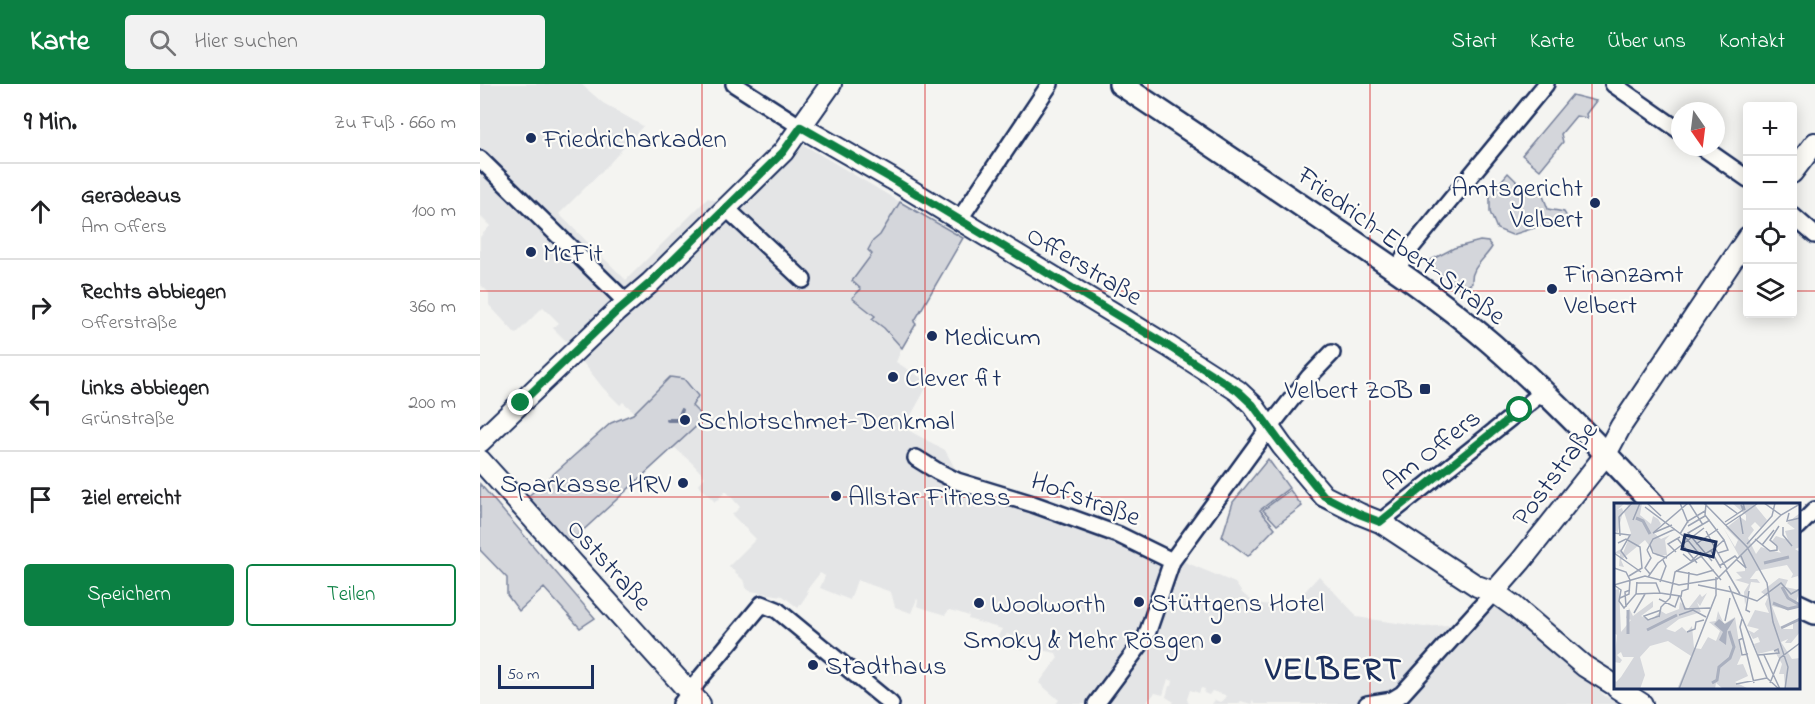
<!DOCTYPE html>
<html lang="de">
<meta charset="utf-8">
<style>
:root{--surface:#fff;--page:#f2f2f2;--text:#202124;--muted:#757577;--line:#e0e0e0;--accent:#0b8043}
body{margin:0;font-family:"Indie Flower",sans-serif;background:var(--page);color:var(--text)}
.controls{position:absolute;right:18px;top:18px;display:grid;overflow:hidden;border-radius:6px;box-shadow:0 3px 15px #0003}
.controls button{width:54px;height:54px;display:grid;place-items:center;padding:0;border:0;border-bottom:2px solid var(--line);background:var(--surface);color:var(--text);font:30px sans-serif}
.compass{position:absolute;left:1191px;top:18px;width:54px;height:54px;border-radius:50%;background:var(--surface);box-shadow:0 3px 15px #0003;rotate:166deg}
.scale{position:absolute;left:18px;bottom:15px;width:96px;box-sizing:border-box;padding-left:6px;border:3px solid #1b2f5e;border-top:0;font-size:16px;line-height:21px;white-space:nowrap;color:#1b2f5e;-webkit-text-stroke:4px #fdfcf7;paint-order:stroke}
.stop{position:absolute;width:18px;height:18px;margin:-14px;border:4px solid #0b8043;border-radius:50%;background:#fff}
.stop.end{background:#0b8043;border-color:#fff;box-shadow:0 2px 6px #0008}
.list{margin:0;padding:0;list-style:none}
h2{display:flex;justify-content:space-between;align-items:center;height:78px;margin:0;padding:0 24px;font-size:26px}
h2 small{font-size:20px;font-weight:400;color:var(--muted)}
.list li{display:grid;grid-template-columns:39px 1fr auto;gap:18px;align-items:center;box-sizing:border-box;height:96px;padding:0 24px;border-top:2px solid var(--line)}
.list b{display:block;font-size:22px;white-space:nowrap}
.list p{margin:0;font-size:20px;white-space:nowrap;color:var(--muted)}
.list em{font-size:20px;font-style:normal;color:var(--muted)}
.actions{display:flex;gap:12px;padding:18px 24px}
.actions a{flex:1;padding:14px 0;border:2px solid var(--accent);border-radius:6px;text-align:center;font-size:21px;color:var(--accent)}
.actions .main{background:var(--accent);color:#fff}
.icon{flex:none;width:33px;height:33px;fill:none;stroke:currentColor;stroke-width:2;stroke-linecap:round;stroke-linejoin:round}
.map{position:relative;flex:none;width:1335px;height:620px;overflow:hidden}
header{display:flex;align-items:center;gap:36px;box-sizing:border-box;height:84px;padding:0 30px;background:var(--accent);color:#fff}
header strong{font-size:28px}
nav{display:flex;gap:33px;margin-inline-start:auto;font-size:21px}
.search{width:420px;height:54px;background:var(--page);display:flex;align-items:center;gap:15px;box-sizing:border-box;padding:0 21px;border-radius:6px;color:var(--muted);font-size:22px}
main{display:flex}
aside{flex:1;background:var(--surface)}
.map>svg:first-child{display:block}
</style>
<header>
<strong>Karte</strong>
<div class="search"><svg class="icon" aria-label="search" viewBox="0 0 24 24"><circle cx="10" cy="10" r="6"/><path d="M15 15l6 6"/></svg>Hier suchen</div>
<nav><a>Start</a><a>Karte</a><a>Über uns</a><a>Kontakt</a></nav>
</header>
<main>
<aside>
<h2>9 Min.<small>Zu Fuß · 660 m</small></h2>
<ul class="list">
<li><svg class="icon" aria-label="ahead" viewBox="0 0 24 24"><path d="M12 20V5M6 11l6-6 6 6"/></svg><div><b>Geradeaus</b><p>Am Offers</p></div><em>100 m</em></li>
<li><svg class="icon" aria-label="right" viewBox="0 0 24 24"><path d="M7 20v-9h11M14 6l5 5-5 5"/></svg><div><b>Rechts abbiegen</b><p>Offerstraße</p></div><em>360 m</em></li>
<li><svg class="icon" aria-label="left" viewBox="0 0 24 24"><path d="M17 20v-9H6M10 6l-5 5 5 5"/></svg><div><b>Links abbiegen</b><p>Grünstraße</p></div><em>200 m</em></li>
<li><svg class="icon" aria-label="arrive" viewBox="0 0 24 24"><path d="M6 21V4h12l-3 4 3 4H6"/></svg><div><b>Ziel erreicht</b></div></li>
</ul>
<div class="actions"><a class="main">Speichern</a><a>Teilen</a></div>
</aside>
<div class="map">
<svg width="1335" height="620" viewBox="0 0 1335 620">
<rect width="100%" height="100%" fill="#f4f4f1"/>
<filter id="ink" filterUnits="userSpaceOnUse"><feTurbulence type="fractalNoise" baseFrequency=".0167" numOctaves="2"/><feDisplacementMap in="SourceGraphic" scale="12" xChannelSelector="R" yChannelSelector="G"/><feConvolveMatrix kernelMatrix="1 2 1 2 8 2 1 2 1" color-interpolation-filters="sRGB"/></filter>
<g filter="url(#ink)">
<!-- built -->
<path fill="#e4e5e6" d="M0,0H101L123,19L163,42L129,80L79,130L146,196L228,114L262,125L324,61L420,118L400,151L392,169L372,197L381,204L395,232L392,236L404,244L422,264L416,278L448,298L455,288L424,344L465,366L478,390L524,402L635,439L679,467L755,499L763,510L775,519L822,525L816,517L839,492L876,531V533L944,543L968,541L1014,519L1094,583L1125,612L1141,620H774L773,617L771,620L761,617L758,620H732L735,616L740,618L746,614L745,611L732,607L729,611L724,609L725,605L721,604L719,609L710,606L707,615L709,620H692L694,618L686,613L689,602H692L693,597L688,595L683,611L675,609L665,620H576L579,616L559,599L578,574L576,569L556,565L557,559L552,558L553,554L548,553L545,566L532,563L538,554L527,550L523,556L518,552L522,545L488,535L489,532L477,528L469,526L465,531L437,522L438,516L437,515L431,529L415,523L411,508L377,496L370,516L340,504L345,492L340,489L326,507L328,509L318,524L303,512L270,507L266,504L265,498L249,482L276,455L252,431L260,423L246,407L235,418L218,401L225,393L212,379L143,318L140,321L123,304L87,258L73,244L79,239L63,223L36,250L9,221V209L0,200V153L10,142L0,132Z"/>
<!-- green -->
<path fill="#d4d6db" stroke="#78829c" stroke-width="1.5" d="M1092,11L1116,17L1106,30L1107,34L1096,32L1081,50L1083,58L1060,86L1042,71Z
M1028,89L1040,101L1050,106L1059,101L1068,125L1084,128L1089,137L1084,143L1060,142L1032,151L1017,145L1010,128V110Z
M420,118L483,154L434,238L436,240L422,264L404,244L392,235L395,232L372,214L381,205L372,197L392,170L388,166L393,157L400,151Z
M1000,157L1008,158L1012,163C1005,175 990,184 992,199L981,206L957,187L949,177L974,164Z
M190,293L204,295L218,312L212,322L222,332L221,338L85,463L44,416L131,339L153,330Z
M788,375L809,404L780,426L795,444L768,472L742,453L753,418Z
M0,400L115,534L100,544L64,504L39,527L27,511V494L0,466Z
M810,406L822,422L797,441L783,426Z"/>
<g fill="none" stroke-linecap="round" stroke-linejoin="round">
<!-- stream -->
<path stroke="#717c98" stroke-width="4" d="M188,336H198L202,326"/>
<!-- minor casing -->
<g stroke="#1b2f5e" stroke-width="20">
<path id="minor" d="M254,0L321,43
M1133,0L1200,47
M1222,63L1268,95
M0,75L147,219
M246,124L323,196
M1312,131L1335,151
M479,136L570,0
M917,185L927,169L1066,0
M436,374L457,387L477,397L553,420L639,451L692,477
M900,438L1063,308
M1318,443L1335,426
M201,620L222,592L282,520L297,526L411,620
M616,620L666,553L692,477L789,344L829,293L852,269
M887,620L912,616L922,610L1014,508"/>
</g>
<!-- tertiary casing -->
<g stroke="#1b2f5e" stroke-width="24">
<path id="tertiary" d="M321,43L412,95L688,262L758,307L773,321L802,362L844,412L880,430L900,438L997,502L1014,508L1035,523L1104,582L1136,602
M1312,89L1335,59
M0,358L136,228L170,199L303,68L351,0
M0,376L220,620
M1014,508L1041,477L1126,370L1141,342L1268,153
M1137,604L1162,620"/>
</g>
<!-- secondary casing -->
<g stroke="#1b2f5e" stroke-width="26">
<path id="secondary" d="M640,0C704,42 768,86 832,129C894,171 956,211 1012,260C1069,310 1122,365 1173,420
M1318,521L1335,529"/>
</g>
<!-- minor -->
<use href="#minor" stroke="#fdfcf7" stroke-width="15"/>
<!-- tertiary -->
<use href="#tertiary" stroke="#fdfcf7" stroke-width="20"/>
<!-- secondary -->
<use href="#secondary" stroke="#fdfcf7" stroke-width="21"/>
</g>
</g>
<g fill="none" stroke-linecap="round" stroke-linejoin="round" filter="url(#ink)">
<!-- route -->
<path stroke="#0b8043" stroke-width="8" d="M41,319L136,228L170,199L303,68L321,43L412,95L688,262L758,307L773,321L800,358L844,412L879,430L900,438L1040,326"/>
</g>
<!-- grid -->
<path fill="none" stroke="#d62828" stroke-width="1.5" stroke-opacity="0.55" d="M222,0V620M445,0V620M668,0V620M890,0V620M1112,0V620M0,207H1268M1312,207H1335M0,413H1335"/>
<!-- markers -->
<g fill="#1b2f5e" stroke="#fdfcf7" stroke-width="2">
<circle cx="51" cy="54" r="6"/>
<circle cx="1115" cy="119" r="6"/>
<circle cx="51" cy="168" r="6"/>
<circle cx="1072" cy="205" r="6"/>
<circle cx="452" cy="252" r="6"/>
<circle cx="413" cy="293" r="6"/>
<rect x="939" y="299" width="12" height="12" rx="3"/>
<circle cx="205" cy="336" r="6"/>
<circle cx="203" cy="399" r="6"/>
<circle cx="356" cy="412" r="6"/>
<circle cx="659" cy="518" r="6"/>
<circle cx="499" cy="519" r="6"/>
<circle cx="736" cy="555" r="6"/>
<circle cx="333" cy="581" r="6"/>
</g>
<g text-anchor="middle" stroke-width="4.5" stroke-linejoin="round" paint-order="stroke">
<!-- poi labels -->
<g font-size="27" fill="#1b2f5e" stroke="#fdfcf7" text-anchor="start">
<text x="63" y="63">Friedricharkaden</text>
<text x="1103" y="112" text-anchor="end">Amtsgericht<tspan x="1103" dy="31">Velbert</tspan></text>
<text x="63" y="177">McFit</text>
<text x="1084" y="198">Finanzamt<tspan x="1084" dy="31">Velbert</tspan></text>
<text x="464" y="261">Medicum</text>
<text x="425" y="302">Clever fit</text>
<text x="933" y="314" text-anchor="end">Velbert ZOB</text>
<text x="217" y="345">Schlotschmet-Denkmal</text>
<text x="191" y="408" text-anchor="end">Sparkasse HRV</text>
<text x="368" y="421">Allstar Fitness</text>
<text x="671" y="527">Stüttgens Hotel</text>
<text x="511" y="528">Woolworth</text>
<text x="724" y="564" text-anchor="end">Smoky &amp; Mehr Rösgen</text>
<text x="345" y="590">Stadthaus</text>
</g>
<!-- street labels -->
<g font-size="27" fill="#1b2f5e" stroke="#fdfcf7">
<text transform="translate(922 161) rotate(36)" y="9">Friedrich-Ebert-Straße</text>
<text transform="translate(605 181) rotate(31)" y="9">Offerstraße</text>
<text transform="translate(951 365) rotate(-38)" y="9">Am Offers</text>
<text transform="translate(1074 389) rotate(-53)" y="9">Poststraße</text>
<text transform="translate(606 414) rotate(20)" y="9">Hofstraße</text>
<text transform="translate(130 480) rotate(48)" y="9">Oststraße</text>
</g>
<!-- district labels -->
<g font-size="33" font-weight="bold" letter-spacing="1.5" fill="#1b2f5e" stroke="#fdfcf7">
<text x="854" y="595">VELBERT</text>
</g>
</g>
<!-- overview -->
<g transform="translate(1134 419)">
<rect width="186" height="186" fill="#f4f4f1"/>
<path d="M7,0H28L26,12L37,21L39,13L44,16L47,21L40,30L47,36L56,32L51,37L53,52L43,53L31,37L7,57L10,64L5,63L6,51L0,50L7,46L9,50L17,30L10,9L15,3L10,1L3,7L8,5L9,8L4,29L0,28L2,1ZM118,0H139L153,17L147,25L141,19L137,23L140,27L134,35L142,51L147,44L167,50L158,38L162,33L174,37L171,28L181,26L173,20L186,10V44L181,46L186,49V80L184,73L177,75L179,71L173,62L142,68L136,76H143L146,80L137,79L131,102L130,89L135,81L121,77L128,75L122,69L131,68V64L109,24L121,44L124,37L112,25L126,14L132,18V12ZM165,75L174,77L171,84L186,87L182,99L186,103L175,107L158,103L167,126H179V120L186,116V129L177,140H171L174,136L167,139L178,156L186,155V186H171L170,171H165L168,161L160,147L144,151L140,141L146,139L144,134L139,136L134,127L140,130L145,126L133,123L141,107L155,110L151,101L154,94L147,89ZM5,86L7,129L17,117L12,115L15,105L19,113L39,98V104L27,113L37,117L47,108L52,111L65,106L66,99L74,106L86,91L88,94L93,90L86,103L83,99L87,109L65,116L52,126L61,129L68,124L73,129L78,123L80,145L87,146L94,134L102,138L106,128L95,119L102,118L104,108L110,121L121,114L127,153L123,162L129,161L134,173L121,179L135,186H109L102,180L101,186H63L77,153L54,138L36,143L26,154L31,172L26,186H0V175L2,179L7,174L20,154H9L7,149L3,152L8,157L6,160L0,159L3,132L0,130V87Z" fill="#d4d6db"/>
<path d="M121,115L113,128L112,142L105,137L109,129L100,121L105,116L111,121Z" fill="#aab0bf"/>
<path fill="none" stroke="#aab0bf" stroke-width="3" d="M22,15L29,18L36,31M150,60L175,54M168,84L174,95L186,102M159,100L174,106L186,103M167,125L186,116M33,127L63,112M14,131V107M98,180L103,177L105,164L116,155L120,144L115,128"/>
<path fill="none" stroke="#9da5b6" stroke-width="1.5" d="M33,0L47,13M66,0L74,20M75,0L89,22M90,0L133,44L153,80L159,119L174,164L171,186M109,0L124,11M150,0L167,12M92,1L91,12L110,37L101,45L113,66M31,4L72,35L107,77M175,10L173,18L186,15M126,13L144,0M126,13L129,31M19,17L26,0M96,17L74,30L98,58M111,19L129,7L127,2L131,7L129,0M58,22L39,30L74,0M112,22L127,12M74,23L91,13M169,24V32L178,43M0,30L16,32L7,48L13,56M66,31L74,18L91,8M6,33L5,14L18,0M63,35L83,60M141,36L156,48L163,47V43M4,40L12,36L26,44L28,65L15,73M82,41L104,26M133,41L158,13L161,0M36,42L39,50L53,55M148,42L160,27M163,43L156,37L165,23M33,47L39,36L61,26M33,47L37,55L31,65L36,71M97,48L107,65M62,49L54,41L66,34M0,50L27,69M104,50L114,47L110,37M69,51L77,58L87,49M123,57L132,65L127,53M105,63L121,53L124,56M0,65L12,69L16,77L15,91L6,95M112,67L126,91M62,68L83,72L100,67M34,74L44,60L90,25M46,79L52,63L49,57M22,80H42L46,90M0,82L7,87L5,98L10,105L22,91L23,79M0,82L31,73L65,82L103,76L167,12L186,1M84,82L118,89M115,83L153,175L165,186M135,88L132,107L136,109M118,89L143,98L167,80L177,91L186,86M46,90L66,93L71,106L96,105M22,91L46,90M67,94L68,88L74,86L75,69M45,96L61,104L65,93M12,104L11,89L16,87M20,110L31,91M65,112L79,107L92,114M45,113L34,117L30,113L47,107M45,114L47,104L56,95L61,69L101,45L92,28M128,116L126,124L140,180M111,118L116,95M73,129L81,126L82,119L90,117M129,135L125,137L128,152L134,151M144,152L165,150L164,146L160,148M150,152L166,186M156,180L166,155L186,140M122,181L153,175M65,186L102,92V74"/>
<path fill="#1b2f5e" fill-opacity="0.15" stroke="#1b2f5e" stroke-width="3" d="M71,32L102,39L99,54L68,46Z"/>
<rect width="186" height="186" fill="none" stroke="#1b2f5e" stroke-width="3"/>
</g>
</svg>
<div class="controls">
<button>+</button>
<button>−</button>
<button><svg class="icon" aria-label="locate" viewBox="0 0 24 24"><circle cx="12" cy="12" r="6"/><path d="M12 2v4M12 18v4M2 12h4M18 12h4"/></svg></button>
<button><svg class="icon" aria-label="layers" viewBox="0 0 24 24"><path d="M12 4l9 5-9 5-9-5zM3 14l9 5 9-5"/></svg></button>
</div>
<svg class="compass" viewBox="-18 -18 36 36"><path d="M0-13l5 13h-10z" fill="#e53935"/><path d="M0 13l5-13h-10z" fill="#757577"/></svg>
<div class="scale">50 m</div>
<div class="stop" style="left:1040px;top:326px"></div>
<div class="stop end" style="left:41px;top:319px"></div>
</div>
</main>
